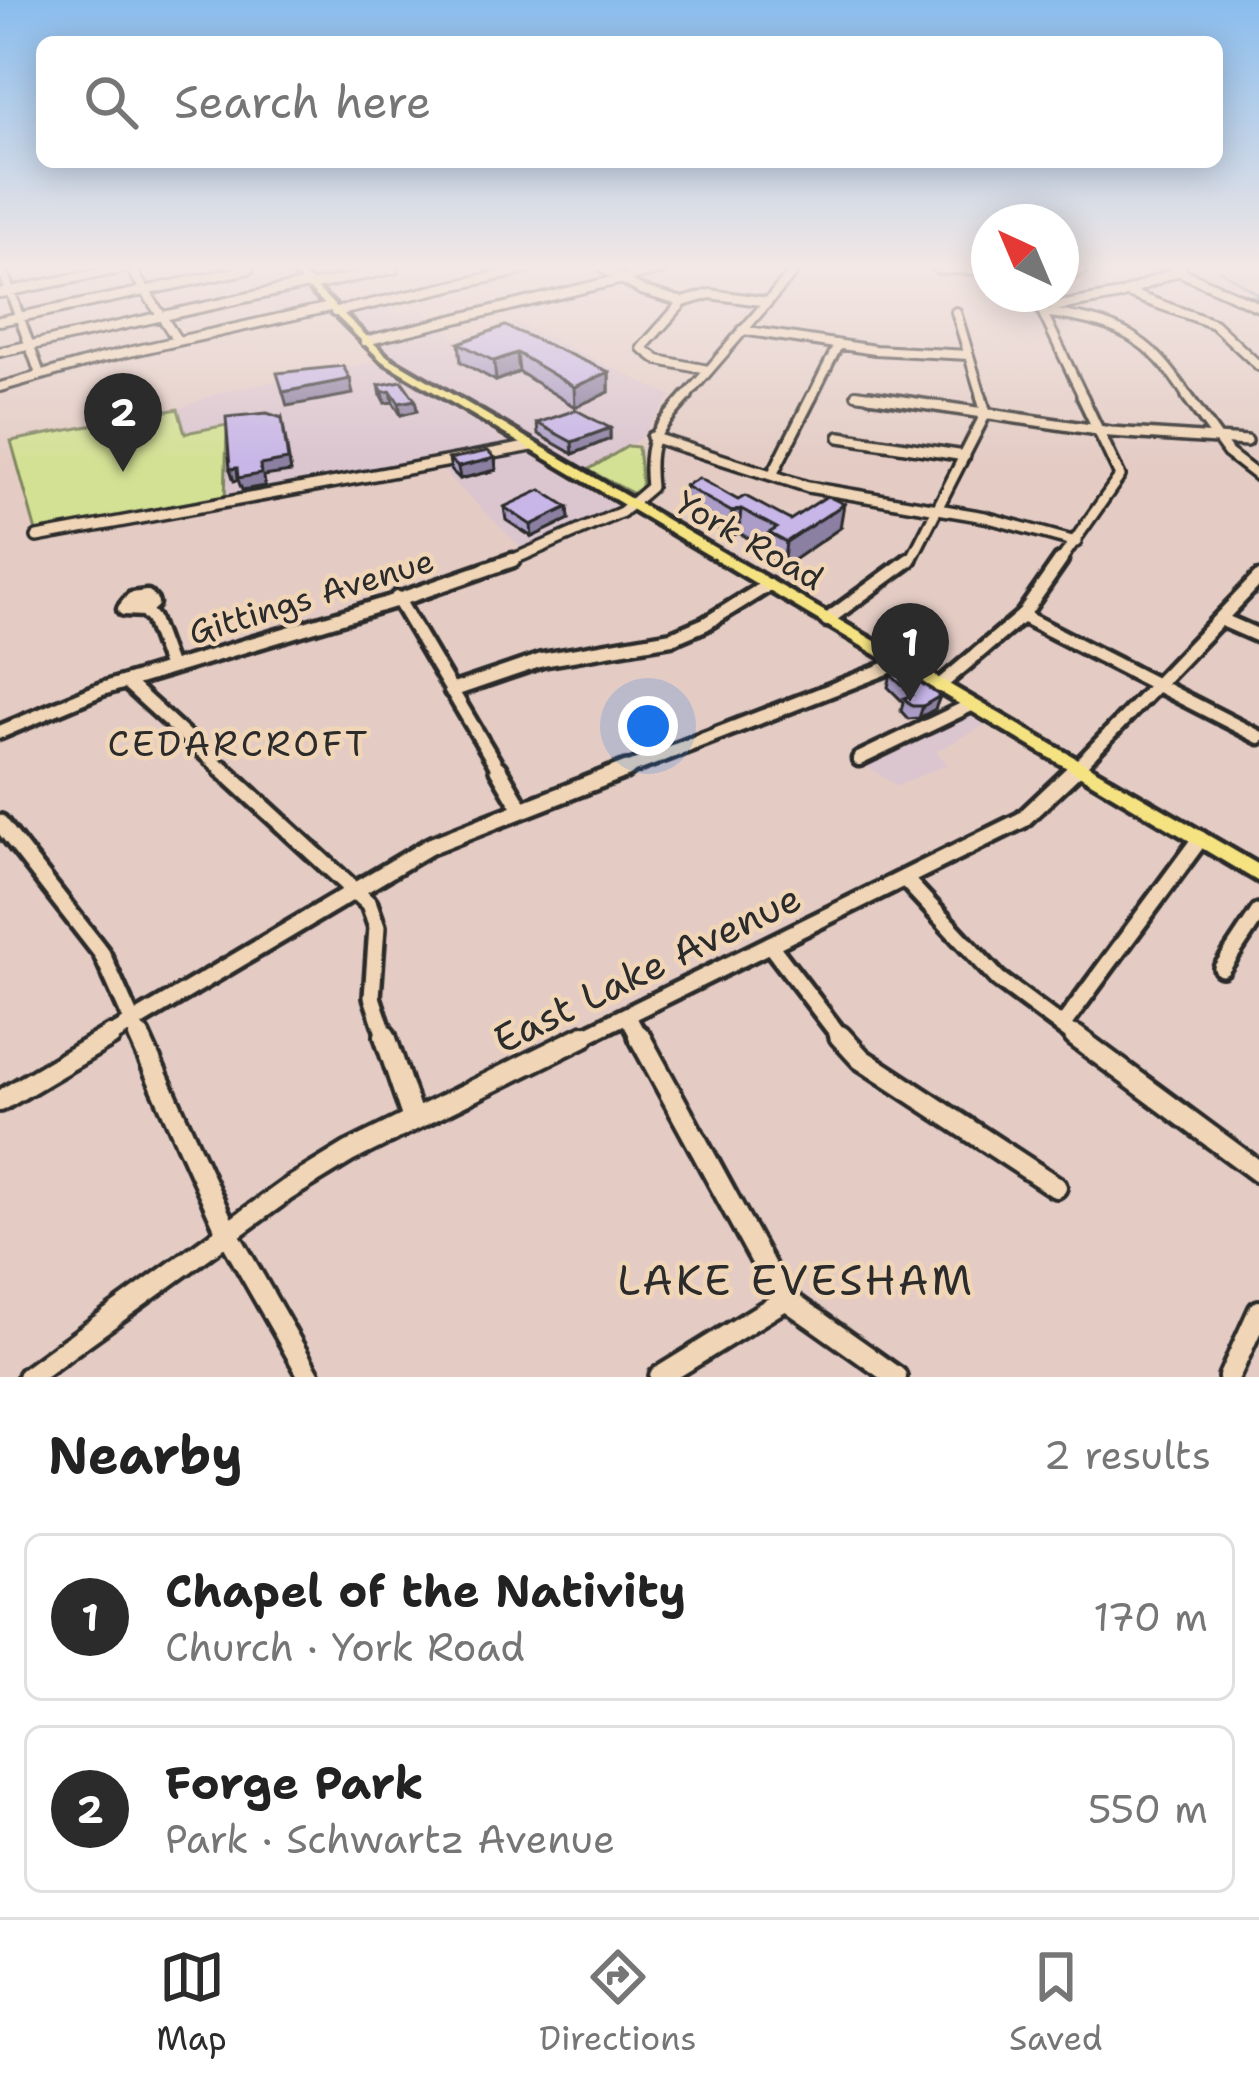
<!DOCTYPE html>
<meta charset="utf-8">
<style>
:root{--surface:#fff;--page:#f6f6f6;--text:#222;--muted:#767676;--line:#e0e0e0;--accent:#2b2b2b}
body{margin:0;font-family:"Shantell Sans",sans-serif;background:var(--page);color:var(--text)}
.compass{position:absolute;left:971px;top:204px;width:108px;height:108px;border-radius:50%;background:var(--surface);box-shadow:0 6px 30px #0003;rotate:316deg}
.you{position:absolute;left:648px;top:726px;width:42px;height:42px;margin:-30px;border:9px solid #fff;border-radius:50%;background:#1a73e8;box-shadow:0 0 0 18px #1a73e833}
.badge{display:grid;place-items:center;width:78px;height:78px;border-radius:50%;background:var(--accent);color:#fff;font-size:39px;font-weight:700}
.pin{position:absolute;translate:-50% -99px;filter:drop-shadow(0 3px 6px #0008)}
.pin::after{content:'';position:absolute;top:63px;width:42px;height:36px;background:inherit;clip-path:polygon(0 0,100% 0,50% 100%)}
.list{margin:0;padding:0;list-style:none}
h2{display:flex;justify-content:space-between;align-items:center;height:156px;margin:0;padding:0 48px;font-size:51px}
h2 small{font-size:39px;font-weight:400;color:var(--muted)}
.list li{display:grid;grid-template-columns:78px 1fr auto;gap:36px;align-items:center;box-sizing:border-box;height:168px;margin:0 24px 24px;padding:0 24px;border:3px solid var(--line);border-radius:18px}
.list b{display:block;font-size:45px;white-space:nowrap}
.list p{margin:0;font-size:39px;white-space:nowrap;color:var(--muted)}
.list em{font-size:39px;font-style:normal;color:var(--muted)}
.icon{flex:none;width:66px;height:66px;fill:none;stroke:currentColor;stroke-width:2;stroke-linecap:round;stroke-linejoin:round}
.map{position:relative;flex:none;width:1259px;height:1377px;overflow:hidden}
.search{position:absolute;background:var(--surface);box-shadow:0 6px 30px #0003;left:36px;right:36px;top:36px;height:132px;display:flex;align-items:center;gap:30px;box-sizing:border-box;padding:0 42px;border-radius:18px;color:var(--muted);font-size:45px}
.sheet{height:540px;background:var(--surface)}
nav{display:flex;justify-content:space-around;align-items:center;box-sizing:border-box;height:168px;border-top:3px solid var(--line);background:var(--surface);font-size:33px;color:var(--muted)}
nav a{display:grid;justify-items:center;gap:6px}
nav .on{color:var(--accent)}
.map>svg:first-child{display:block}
</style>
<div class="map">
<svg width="1259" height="1377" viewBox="0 0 1259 1377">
<rect width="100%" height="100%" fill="#e4ccc5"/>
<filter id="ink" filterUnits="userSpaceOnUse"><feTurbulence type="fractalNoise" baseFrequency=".00833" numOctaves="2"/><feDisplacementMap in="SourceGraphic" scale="24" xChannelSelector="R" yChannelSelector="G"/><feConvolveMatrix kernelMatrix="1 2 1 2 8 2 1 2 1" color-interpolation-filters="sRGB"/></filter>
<g filter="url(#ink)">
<!-- built -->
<path fill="#dbc5cf" d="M239,269H283L321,306L283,320Z
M381,299L398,314L421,309L456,339L517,323L671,396L640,439L588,470L395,357L343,308Z
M376,362L512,445L225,504L226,425L184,433L178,409L217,393Z
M526,452L620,508L527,553L440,468Z
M960,711L985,725L936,751L947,764L897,786L858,760Z"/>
<!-- green -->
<path fill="#d3e194" stroke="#7f8660" stroke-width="3" d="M178,409L185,433L227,425L225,504L37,535L11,441Z
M628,446L638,447L642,484L636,495L588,470Z"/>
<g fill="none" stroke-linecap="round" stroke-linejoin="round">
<!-- stream -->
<path stroke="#6e8aa4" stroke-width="3" d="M1219,269L1259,295
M1237,294L1259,297
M1239,295L1259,298"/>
<!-- minor-far4 casing -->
<g stroke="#2b2b2b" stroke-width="14">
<path id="minor-far4" d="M2,269L40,374
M131,269L177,340
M604,269L641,290L683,302L710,294L768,302
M938,269L989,270
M1174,269L1259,307
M1061,280L1084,269
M310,286L394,269
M0,293L120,269
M1128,293L1214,324L1259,366
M683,302L642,348L658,360L708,370
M1040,307L1084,399
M1054,307L1120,295L1182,269
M335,312L528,269
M956,312L982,399
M1043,312C1116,322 1149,334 1189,399
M0,321L249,269
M742,330L875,350L969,355
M365,341L663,269
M0,352L308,284
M0,387L102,358L330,307
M856,394L889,399
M684,399L796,269
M811,399L838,345"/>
</g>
<!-- minor-far3 casing -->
<g stroke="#2b2b2b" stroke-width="16">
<path id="minor-far3" d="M869,396L1111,432L1247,441
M1187,396L1228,453L1259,477
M652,437L808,487L985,517L1076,542
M840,437L965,456
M772,475L812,396
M37,537L532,446
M505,563L622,512L651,487C646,438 656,432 687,396
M905,563L912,558L986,413L981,396
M1059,563L1120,476L1082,396"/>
</g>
<!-- minor-far2 casing -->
<g stroke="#2b2b2b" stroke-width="21">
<path id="minor-far2" d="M147,597L152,603L144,610L124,609L132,599Z
M397,598L500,772
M144,610L152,619L170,668
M1022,616L1259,737
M1220,619L1259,636
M827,620L909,560
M126,682L225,772
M939,686L1022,616L1061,560
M451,691L542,660L672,638L705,624L768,585
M0,732L102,689L398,600L513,560
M859,759L971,705
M619,772L900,663
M1073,772L1259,578"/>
</g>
<!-- minor-far1 casing -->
<g stroke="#2b2b2b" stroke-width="24">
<path id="minor-far1" d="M222,769L369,904L377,927L372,997L386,1039
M498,769L522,810
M0,823L102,954L140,1039
M904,878L998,979L1079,1039
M770,945L842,1039
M1222,968L1259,912
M627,1015L640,1039
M1062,1026L1200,839
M105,1039L430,846L627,769
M578,1039L1022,820L1076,769"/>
</g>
<!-- minor casing -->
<g stroke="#2b2b2b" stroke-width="28">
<path id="minor" d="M139,1036L227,1232L310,1377
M385,1036L413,1119
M639,1036L775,1285L786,1299L896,1377
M840,1036L861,1059L1056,1187
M1075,1036L1259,1172
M0,1101L110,1036
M28,1377L287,1190L349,1152L584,1036
M660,1377L786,1299
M1229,1377L1259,1311"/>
</g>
<!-- major casing -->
<g stroke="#2b2b2b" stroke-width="9">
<path id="major" d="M289,269H297L388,357L1259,865V882L382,361Z"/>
</g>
<!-- minor-far4 -->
<use href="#minor-far4" stroke="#f0d6b7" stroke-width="8"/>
<!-- minor-far3 -->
<use href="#minor-far3" stroke="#f0d6b7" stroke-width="9"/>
<!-- minor-far2 -->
<use href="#minor-far2" stroke="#f0d6b7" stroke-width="12"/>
<!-- minor-far1 -->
<use href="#minor-far1" stroke="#f0d6b7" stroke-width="15"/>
<!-- minor -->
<use href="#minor" stroke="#f0d6b7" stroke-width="20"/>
<!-- major -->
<use href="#major" fill="#f5e382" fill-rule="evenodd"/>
</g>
<!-- wall -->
<path fill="#ab9dc7" stroke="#2b2b2b" stroke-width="3" d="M505,326L609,372V392L575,407L519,372L496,381L461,362L459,343Z
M379,385L415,400L417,411L401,415L393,402L385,403L381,396Z
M537,423L610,428V439L573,454L538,434Z
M495,458L496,470L460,479L451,470L449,459Z
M685,486L738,500L790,520L840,528L783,567L766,558L767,549L739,533L730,536L683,510Z
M504,507H568L569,519L532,537L506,520Z
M891,675L940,696L935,709L919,718L908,719L901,711L903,702L888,687Z"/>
<!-- shaded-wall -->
<path fill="#8b7fa2" stroke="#2b2b2b" stroke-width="3" d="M517,353L519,372L496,381L494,361Z
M609,372V392L575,407L574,387Z
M350,379L353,394L287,406L283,392Z
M391,391L393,402L385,403L383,392Z
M415,400L417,411L401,415L399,403Z
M282,418L291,472L264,476L265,486L242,490L238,480L234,481L230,469L260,465Z
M610,428V439L573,454L572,442Z
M495,458L496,470L460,479L458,467Z
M844,504L840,528L783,567L786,542Z
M568,507L569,519L532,537L531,525Z
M741,509L739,533L730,536L732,512Z
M940,696L935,709L919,718L923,706Z"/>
<!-- building -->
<path fill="#c7b6e7" stroke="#2b2b2b" stroke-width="3" d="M505,326L609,372L574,387L517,353L494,361L459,343Z
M343,366L350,379L283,392L277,373Z
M402,381L415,400L399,403L391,391L383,392L379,385Z
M576,410L610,428L572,442L537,423Z
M267,413L282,418L288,460L260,465L261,474L238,478L237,468L230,469L226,417Z
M488,451L495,458L458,467L449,459Z
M699,478L738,500L745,496L790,520L827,496L844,504L786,542L769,533L777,528L741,509L732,512L685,486Z
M541,490L568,507L531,525L504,507Z
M902,670L940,696L923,706H912L904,698L912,695L891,675Z"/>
</g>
<!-- sky -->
<linearGradient id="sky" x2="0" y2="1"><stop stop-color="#89bced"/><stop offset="0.58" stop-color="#f3e8e5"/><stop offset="1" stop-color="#f3e8e5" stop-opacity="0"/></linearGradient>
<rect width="1259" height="461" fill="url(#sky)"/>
<g text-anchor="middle" stroke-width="9" stroke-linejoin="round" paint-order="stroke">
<!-- street labels -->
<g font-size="33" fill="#2b2b2b" stroke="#f0d6b7">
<text transform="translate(750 540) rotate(30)" y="12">York Road</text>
<text transform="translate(311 596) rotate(-17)" y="12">Gittings Avenue</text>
</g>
<!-- neighbourhood labels -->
<g font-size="36" letter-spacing="3" fill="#2b2b2b" stroke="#f0d6b7">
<text x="239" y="756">CEDARCROFT</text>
</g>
<!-- near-street labels -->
<g font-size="39" fill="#2b2b2b" stroke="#f0d6b7">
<text transform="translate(647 968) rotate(-26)" y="14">East Lake Avenue</text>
</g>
<!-- near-neighbourhood labels -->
<g font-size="42" letter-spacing="3" fill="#2b2b2b" stroke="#f0d6b7">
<text x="796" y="1295">LAKE EVESHAM</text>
</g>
</g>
</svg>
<svg class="compass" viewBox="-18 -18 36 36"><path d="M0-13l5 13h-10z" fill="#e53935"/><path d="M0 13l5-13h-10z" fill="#767676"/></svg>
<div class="you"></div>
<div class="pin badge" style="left:910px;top:702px">1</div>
<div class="pin badge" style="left:123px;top:472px">2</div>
<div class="search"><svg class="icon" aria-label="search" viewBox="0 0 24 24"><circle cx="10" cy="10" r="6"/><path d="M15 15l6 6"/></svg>Search here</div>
</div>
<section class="sheet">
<h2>Nearby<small>2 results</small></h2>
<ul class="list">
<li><span class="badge">1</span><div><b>Chapel of the Nativity</b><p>Church · York Road</p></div><em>170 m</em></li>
<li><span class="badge">2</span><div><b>Forge Park</b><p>Park · Schwartz Avenue</p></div><em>550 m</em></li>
</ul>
</section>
<nav>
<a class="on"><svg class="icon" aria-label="map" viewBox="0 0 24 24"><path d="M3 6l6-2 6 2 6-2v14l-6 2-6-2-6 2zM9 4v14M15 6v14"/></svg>Map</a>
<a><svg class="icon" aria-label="directions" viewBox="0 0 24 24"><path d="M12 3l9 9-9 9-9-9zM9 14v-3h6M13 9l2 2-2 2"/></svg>Directions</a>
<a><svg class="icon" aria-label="saved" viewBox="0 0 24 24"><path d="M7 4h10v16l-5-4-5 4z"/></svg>Saved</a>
</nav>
